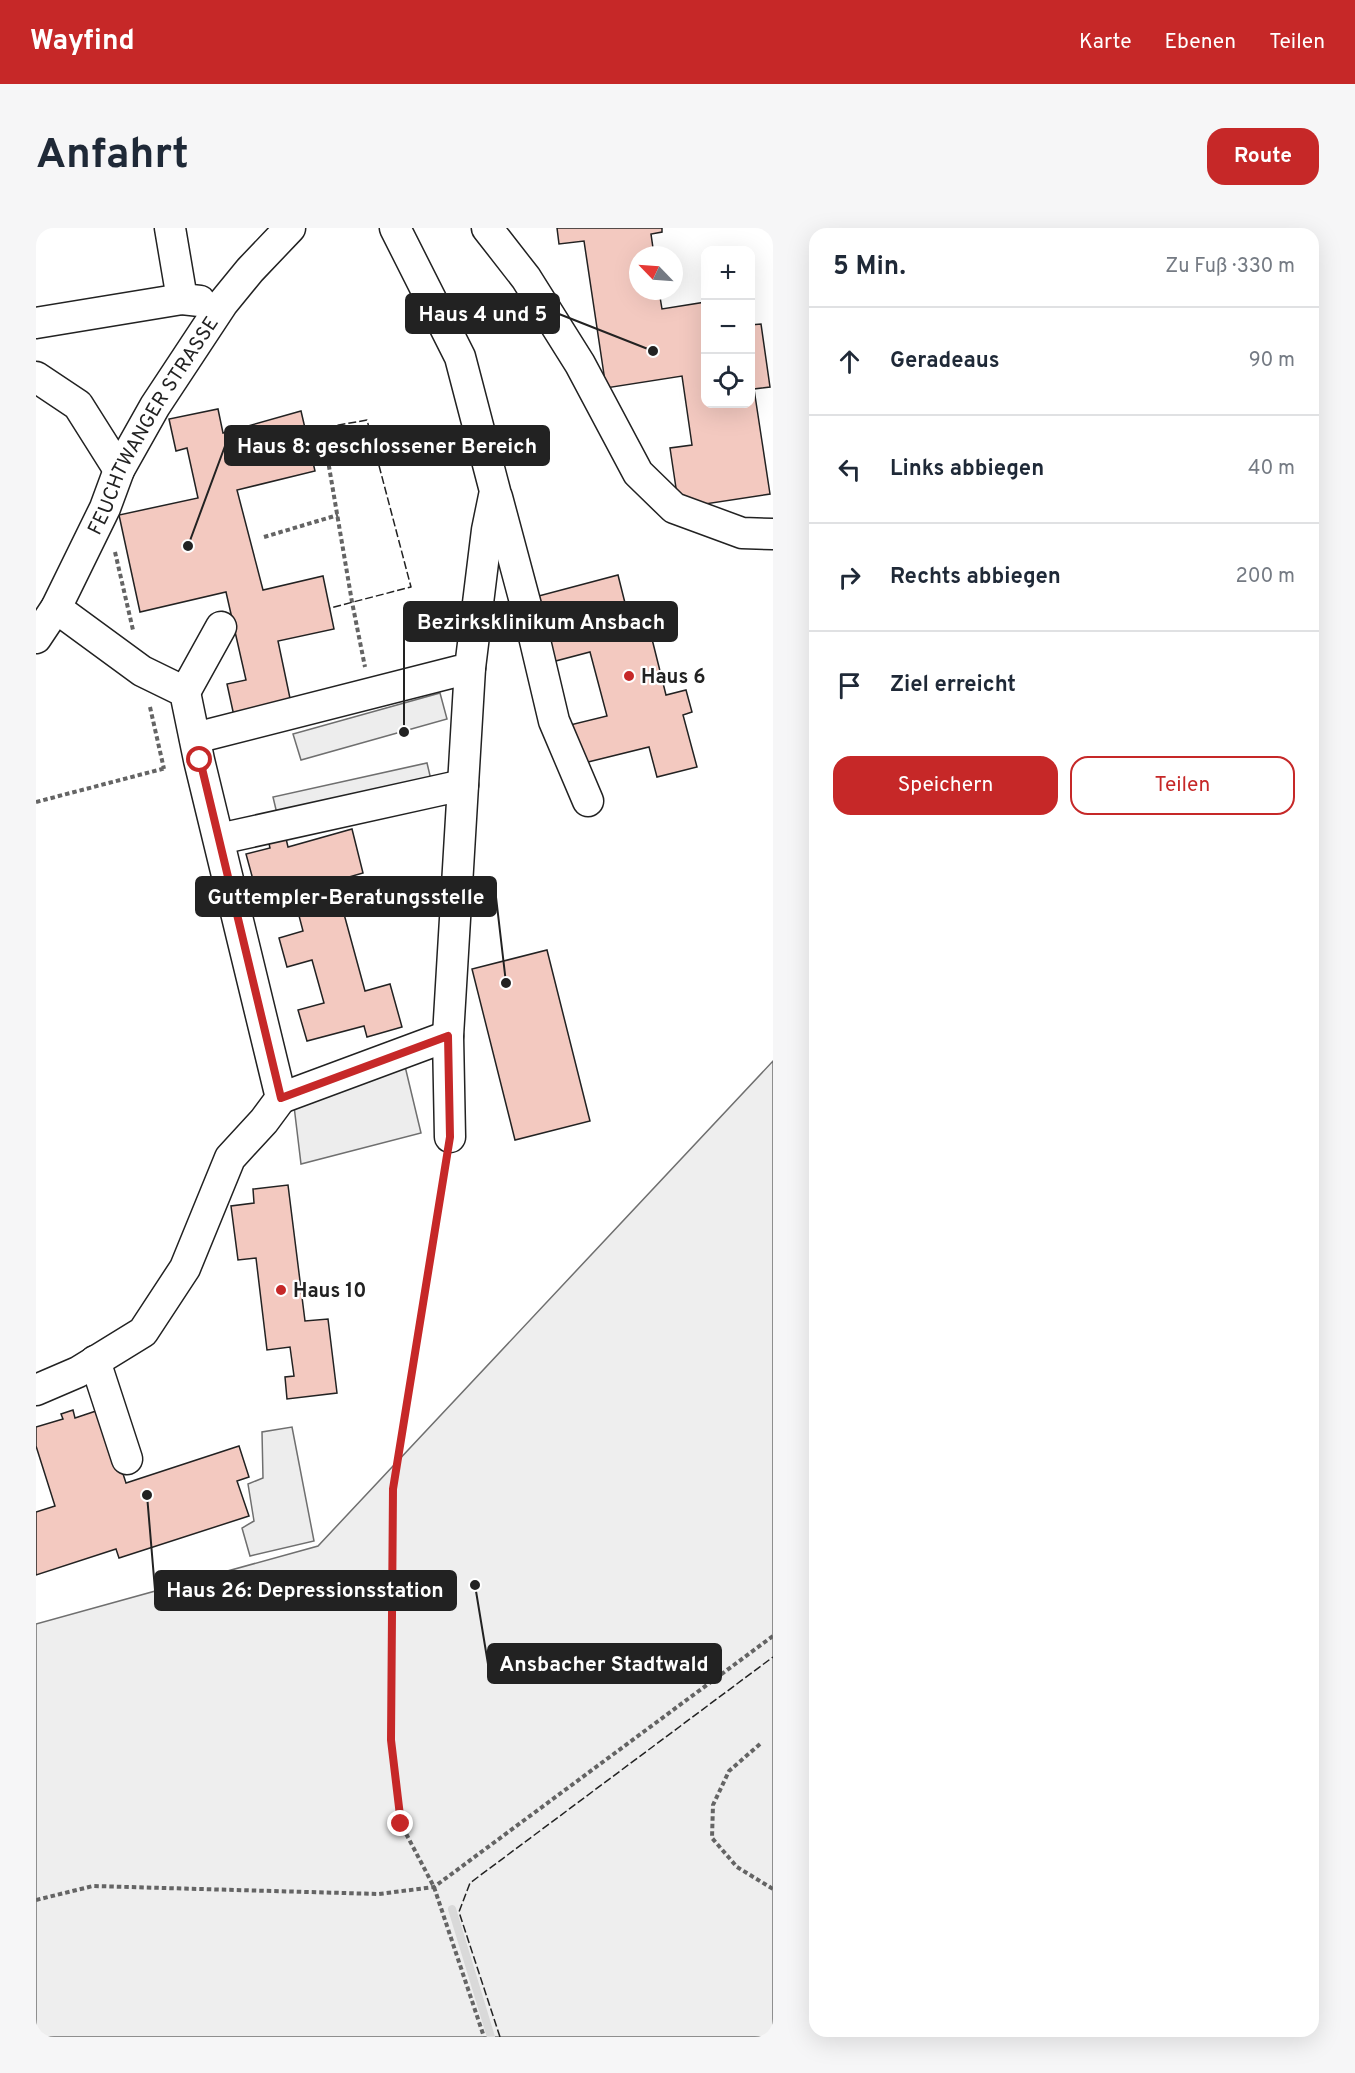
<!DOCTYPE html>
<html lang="de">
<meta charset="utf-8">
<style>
:root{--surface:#fff;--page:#f6f6f7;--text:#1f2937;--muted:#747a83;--line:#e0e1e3;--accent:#c62828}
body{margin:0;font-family:Overpass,sans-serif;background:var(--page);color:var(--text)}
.controls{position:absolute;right:18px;top:18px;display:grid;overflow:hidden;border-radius:12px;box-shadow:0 6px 24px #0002}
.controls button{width:54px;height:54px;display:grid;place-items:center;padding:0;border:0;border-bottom:2px solid var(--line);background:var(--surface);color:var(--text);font:30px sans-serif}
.compass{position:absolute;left:593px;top:18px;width:54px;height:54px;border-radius:50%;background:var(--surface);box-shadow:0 6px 24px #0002;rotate:295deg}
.stop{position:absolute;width:18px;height:18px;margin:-14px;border:4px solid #c62828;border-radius:50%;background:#fff}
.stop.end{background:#c62828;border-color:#fff;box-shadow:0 2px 6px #0008}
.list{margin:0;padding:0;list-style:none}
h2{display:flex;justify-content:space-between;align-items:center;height:78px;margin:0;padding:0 24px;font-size:26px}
h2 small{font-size:20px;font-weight:400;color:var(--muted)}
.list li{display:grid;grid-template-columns:39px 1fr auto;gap:18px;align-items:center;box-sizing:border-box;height:108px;padding:0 24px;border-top:2px solid var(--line)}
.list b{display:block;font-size:22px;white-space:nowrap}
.list em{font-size:20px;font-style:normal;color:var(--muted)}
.actions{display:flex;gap:12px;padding:18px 24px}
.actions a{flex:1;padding:14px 0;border:2px solid var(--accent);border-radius:18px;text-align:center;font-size:21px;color:var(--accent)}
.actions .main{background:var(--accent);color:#fff}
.icon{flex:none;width:33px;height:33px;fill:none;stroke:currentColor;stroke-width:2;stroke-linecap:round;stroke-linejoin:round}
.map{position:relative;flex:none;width:737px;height:1809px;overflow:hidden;border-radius:18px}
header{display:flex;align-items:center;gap:36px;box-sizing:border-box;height:84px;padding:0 30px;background:var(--accent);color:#fff}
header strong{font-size:28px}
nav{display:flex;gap:33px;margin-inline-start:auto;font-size:21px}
.intro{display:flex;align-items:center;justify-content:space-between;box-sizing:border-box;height:144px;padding:0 36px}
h1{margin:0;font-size:42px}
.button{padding:15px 27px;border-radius:18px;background:var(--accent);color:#fff;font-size:21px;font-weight:700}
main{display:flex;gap:36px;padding:0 36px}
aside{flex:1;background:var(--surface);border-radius:18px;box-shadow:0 6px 24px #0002}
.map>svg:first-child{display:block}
</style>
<header>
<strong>Wayfind</strong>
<nav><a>Karte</a><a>Ebenen</a><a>Teilen</a></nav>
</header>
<div class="intro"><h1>Anfahrt</h1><a class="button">Route</a></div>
<main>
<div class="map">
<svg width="737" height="1809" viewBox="0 0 737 1809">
<rect width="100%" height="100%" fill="#fff"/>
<!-- green -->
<path fill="#eee" stroke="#6f6f6f" stroke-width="1.5" d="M737,833V1809H0V1396L282,1318Z"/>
<!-- parking -->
<path fill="#ededed" stroke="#6f6f6f" stroke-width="1.5" d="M404,465L411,491L265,532L257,506Z
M391,535L396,556L242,590L237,569Z
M368,834L385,905L265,936L258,878Z
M256,1199L278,1313L214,1328L206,1300L218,1293L212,1256L227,1250L226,1204Z"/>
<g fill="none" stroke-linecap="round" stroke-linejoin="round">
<!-- stream -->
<path stroke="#d9d9d9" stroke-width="8" d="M416,1681L455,1809"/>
</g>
<!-- building -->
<path fill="#f3c9c0" stroke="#222" stroke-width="1.5" d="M521,0H626V4L615,6L618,27H602V63H623L626,81L670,74V176H714V97L725,96L734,159L718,161L734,266L643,280L634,220L656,217L646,148L570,160L548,13L523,16Z
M182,181L187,205L265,183L279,243L201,262L227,362L287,348L298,401L242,413L255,475L198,488L191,456L210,452L190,364L104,384L83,287L162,270L151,220L140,223L133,191Z
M582,347L592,387L609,383L630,467L650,462L656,484L647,487L661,539L621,549L613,519L544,536L534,497L571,488L554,424L512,435L495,370Z
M316,601L327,645L299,653L329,763L354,756L366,799L331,809L328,798L271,813L262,782L288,775L276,732L251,739L243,710L267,703L256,661L222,670L210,626L234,620L231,607L248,602L252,619Z
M511,722L554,893L479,912L436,741Z
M252,957L269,1093L292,1091L301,1165L251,1171L249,1149L258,1148L254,1119L231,1122L220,1030L202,1032L195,978L218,975L217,961Z
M66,1181L90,1255L203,1218L213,1249L201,1253L213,1288L83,1330L80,1321L0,1347V1284L19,1278L0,1218V1199L27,1191L25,1186L37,1182L39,1190Z"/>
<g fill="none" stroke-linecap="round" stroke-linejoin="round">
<!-- minor casing -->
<g stroke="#222" stroke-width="33">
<g id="minor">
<path d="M134,0L146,71L164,73"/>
<path d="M451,0L490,50L544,136L602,245L638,280L706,305L737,306"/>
<path d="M0,95L146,71"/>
<path d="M0,149L42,177L83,242"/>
<path d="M461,269L496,400L518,493L552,573"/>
<path id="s1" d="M0,410L20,380L69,280L83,242L119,178L187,75L214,42L254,0"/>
<path d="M149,464L185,399"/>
<path d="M159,510L434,440L451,302L459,263L424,129L359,0"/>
<path d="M183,611L427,557"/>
<path d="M245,870L412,808"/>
<path d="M414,909L412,808L434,440"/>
<path d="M59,1133L91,1231"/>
<path d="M0,1162L42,1144L107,1104L149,1040L194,930L228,893L245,870L163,532L149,464L106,443L20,380"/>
</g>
</g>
<!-- path -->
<path stroke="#646464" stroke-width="4" stroke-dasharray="4.5 3" stroke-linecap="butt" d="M289,215L316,374L329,439
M228,309L302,287
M79,324L97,402
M114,479L128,541
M0,574L130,540
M409,937L357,1261L355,1512L365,1596L398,1659L448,1809
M724,1516L693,1543L677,1577L676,1610L701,1639L737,1661
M0,1672L57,1658L343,1666L398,1659L737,1408"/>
<!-- minor -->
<use href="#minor" stroke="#fff" stroke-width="30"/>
<!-- fence -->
<path stroke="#222" stroke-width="1.5" stroke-dasharray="8 3" stroke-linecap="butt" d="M269,203L331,192L375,359L294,380
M464,1809L423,1684L434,1655L737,1429"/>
</g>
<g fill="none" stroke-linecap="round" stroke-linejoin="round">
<!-- route -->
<path stroke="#c62828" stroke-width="8" d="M164,532L245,870L412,808L414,909L357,1261L355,1512L365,1596"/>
</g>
<!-- markers -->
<g fill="#c62828" stroke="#fff" stroke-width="2">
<circle cx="593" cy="448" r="6"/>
<circle cx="245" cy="1062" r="6"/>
</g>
<g text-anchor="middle" stroke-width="4.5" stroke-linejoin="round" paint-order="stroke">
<!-- street labels -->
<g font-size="20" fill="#222" stroke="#fff">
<text dy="7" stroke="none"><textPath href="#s1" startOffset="243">FEUCHTWANGER STRASSE</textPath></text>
</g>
<!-- poi labels -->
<g font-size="20" font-weight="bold" fill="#222" stroke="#fff" text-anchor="start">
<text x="605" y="455">Haus 6</text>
<text x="257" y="1069">Haus 10</text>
</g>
</g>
<!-- callouts -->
<path fill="none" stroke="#222" stroke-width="2" d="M617 123L523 86M152 318L189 218M368 504L368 394M470 755L460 669M111 1267L119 1362M439 1357L452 1436"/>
<g fill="#222" stroke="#fff" stroke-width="2">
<circle cx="617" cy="123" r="6"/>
<circle cx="152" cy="318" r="6"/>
<circle cx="368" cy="504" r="6"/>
<circle cx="470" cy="755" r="6"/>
<circle cx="111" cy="1267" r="6"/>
<circle cx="439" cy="1357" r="6"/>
</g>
<g fill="#222" stroke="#222" stroke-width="2">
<rect x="370" y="66" width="153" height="39" rx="6"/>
<rect x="189" y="198" width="324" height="39" rx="6"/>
<rect x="368" y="374" width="273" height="39" rx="6"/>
<rect x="160" y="649" width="300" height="39" rx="6"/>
<rect x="119" y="1343" width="301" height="39" rx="6"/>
<rect x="452" y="1416" width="233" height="39" rx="6"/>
</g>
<g font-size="21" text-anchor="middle" font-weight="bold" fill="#fff">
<text x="447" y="93">Haus 4 und 5</text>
<text x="351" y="225">Haus 8: geschlossener Bereich</text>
<text x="505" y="401">Bezirksklinikum Ansbach</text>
<text x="310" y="676">Guttempler-Beratungsstelle</text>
<text x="269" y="1369">Haus 26: Depressionsstation</text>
<text x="568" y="1443">Ansbacher Stadtwald</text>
</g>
</svg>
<div class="controls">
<button>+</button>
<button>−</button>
<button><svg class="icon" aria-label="locate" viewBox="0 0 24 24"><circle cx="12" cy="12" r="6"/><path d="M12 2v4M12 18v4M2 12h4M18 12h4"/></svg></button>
</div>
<svg class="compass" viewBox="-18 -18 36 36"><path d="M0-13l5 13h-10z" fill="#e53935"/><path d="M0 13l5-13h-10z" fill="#747a83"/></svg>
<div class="stop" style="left:164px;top:532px"></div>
<div class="stop end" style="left:365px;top:1596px"></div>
</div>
<aside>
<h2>5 Min.<small>Zu Fuß · 330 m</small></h2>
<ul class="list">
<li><svg class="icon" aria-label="ahead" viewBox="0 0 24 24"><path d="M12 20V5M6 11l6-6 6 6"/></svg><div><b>Geradeaus</b></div><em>90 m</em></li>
<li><svg class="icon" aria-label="left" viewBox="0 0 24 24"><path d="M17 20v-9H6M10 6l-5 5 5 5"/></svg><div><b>Links abbiegen</b></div><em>40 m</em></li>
<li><svg class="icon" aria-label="right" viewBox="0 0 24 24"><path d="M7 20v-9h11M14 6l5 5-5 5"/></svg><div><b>Rechts abbiegen</b></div><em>200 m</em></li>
<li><svg class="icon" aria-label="arrive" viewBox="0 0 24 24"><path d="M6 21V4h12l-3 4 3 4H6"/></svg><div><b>Ziel erreicht</b></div></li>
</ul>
<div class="actions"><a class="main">Speichern</a><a>Teilen</a></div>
</aside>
</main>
